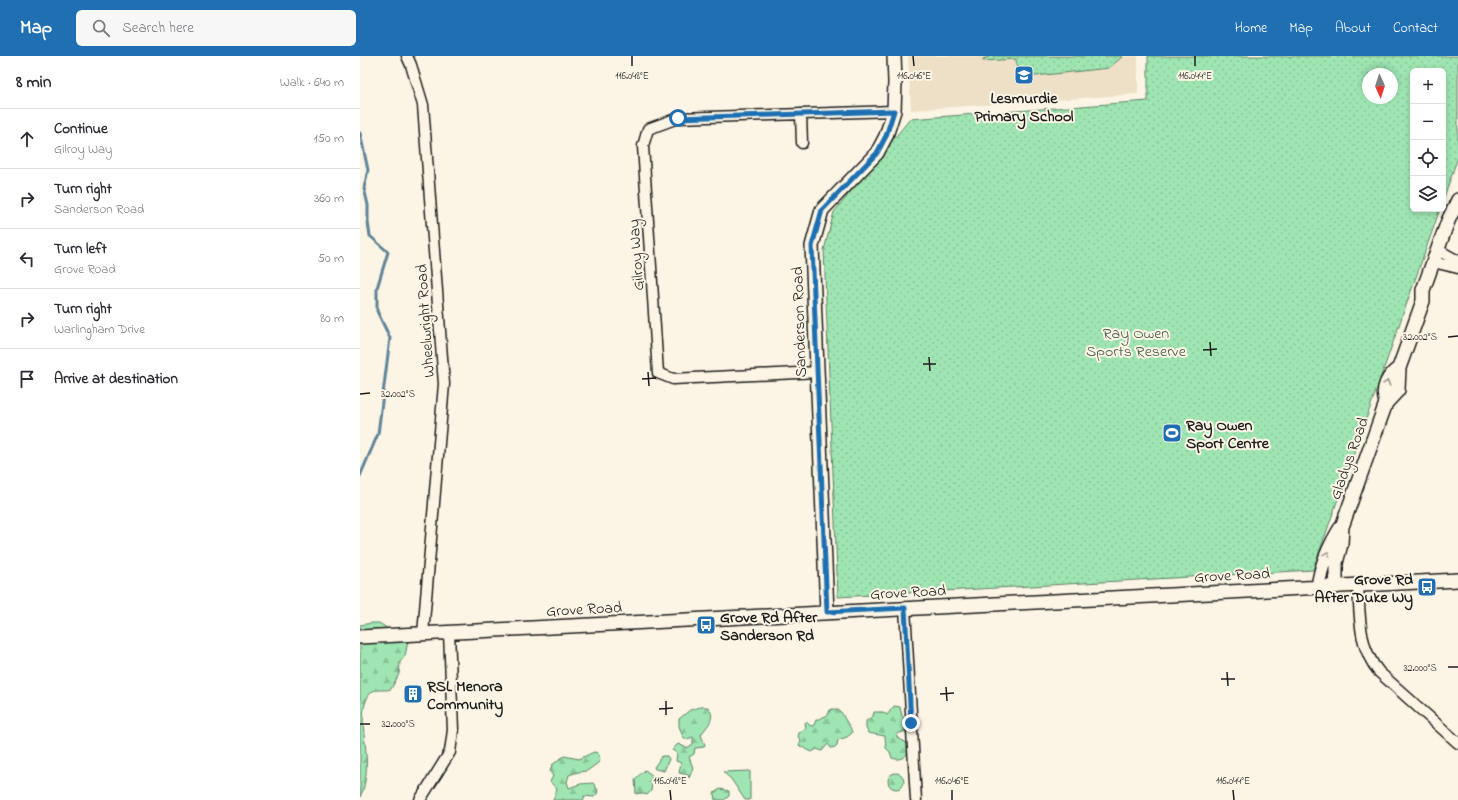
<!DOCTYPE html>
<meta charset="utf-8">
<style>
:root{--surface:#fff;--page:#f7f7f7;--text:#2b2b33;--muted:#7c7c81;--line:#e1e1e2;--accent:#1f6fb2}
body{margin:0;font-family:"Indie Flower",sans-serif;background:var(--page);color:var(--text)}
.controls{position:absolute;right:12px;top:12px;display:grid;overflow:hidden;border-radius:6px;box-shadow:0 2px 6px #0003}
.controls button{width:36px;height:36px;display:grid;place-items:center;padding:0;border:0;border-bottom:1px solid var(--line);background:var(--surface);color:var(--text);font:20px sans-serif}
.compass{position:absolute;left:1002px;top:12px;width:36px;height:36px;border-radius:50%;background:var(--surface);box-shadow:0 2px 6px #0003;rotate:177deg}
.stop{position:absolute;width:12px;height:12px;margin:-9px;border:3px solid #1f6fb2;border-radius:50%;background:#fff}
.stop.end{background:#1f6fb2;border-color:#fff;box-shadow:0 1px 4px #0008}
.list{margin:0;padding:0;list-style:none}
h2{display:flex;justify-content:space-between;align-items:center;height:52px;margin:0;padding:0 16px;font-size:17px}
h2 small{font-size:13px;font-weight:400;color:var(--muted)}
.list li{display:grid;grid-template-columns:26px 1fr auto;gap:12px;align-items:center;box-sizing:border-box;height:60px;padding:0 16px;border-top:1px solid var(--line)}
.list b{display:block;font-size:15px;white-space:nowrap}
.list p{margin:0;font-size:13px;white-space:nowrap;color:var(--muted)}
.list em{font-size:13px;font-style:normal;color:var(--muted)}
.icon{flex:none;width:22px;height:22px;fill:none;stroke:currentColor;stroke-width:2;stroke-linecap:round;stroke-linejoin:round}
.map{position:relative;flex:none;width:1098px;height:744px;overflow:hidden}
header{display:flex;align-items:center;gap:24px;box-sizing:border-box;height:56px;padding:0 20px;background:var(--accent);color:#fff}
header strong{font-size:19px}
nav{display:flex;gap:22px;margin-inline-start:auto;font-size:14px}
.search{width:280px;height:36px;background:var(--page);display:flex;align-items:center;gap:10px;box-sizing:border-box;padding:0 14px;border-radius:6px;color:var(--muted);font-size:15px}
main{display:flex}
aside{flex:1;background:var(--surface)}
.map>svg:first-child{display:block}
</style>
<header>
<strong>Map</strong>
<div class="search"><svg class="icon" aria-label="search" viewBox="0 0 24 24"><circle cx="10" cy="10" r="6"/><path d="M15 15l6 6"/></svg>Search here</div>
<nav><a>Home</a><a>Map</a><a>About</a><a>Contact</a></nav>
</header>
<main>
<aside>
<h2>8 min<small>Walk · 640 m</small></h2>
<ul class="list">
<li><svg class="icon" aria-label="ahead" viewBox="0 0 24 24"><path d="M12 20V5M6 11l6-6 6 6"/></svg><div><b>Continue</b><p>Gilroy Way</p></div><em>150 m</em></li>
<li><svg class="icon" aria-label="right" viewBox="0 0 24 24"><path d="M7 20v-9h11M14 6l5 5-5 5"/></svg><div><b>Turn right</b><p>Sanderson Road</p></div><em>360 m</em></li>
<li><svg class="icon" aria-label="left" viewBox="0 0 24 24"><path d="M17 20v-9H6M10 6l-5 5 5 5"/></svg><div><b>Turn left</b><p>Grove Road</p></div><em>50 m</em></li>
<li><svg class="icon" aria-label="right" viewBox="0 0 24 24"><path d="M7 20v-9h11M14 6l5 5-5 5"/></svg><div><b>Turn right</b><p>Warlingham Drive</p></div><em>80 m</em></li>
<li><svg class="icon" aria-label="arrive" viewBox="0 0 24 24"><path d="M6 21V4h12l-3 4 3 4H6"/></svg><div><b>Arrive at destination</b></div></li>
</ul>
</aside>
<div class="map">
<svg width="1098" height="744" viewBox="0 0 1098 744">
<defs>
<pattern id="forest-firs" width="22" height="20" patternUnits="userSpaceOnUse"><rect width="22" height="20" fill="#9ee5b2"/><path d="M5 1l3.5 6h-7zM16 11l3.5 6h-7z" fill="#88c498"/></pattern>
<pattern id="park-dots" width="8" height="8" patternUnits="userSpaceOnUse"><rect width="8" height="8" fill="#9ee5b2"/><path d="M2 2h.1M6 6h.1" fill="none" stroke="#88c498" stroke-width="1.8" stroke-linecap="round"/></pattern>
</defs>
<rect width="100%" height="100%" fill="#fcf5e5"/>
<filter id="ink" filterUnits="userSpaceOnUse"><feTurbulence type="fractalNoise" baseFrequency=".025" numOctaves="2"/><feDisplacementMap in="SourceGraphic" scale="8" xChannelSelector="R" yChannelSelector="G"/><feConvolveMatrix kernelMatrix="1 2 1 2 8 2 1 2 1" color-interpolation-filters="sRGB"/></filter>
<g filter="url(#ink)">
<!-- built -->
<path fill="#ede0c6" d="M548,0H778V38L551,54Z"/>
<!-- grass -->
<path fill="#9ee5b2" stroke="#5d8067" d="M390,715V744H385L371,723L363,716Z"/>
<!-- forest -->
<path fill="url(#forest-firs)" stroke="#5d8067" d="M12,567H19L48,585L45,600L40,606L39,618L31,633C26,635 17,633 13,635C0,645 3,670 5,686C7,701 8,727 0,741V569Z
M534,650L540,651L542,660L548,666L546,675L537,678C536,685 544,684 548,688L549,694C546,702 540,705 532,702L530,696L526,692L525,680L508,677L506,672V665L513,660L514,656H523L527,659Z
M340,651H348C357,663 347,669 341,679L345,689L344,691L335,692L334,698L329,701L333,712L329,722L328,719L319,717L321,707L316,705L317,697L312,694L318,688L327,692L333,688V681L327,683L323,681L319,670V663L330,654Z
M473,653C483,654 482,659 486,665C489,670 491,671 492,677L487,681L478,684L477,689L475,691L471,692L468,688L462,695L457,693L452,696L440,690L439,689L441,684L438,681L439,677L446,672L445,667L446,666L451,670L454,669L456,664L468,659L470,654Z
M234,696L238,697L240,704L238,707L227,715L218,716L209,719L207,726L209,732L220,728L233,727L238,734L237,738L234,741L224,740V744H193L197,733L190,726L193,720L190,716L192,709L204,700L219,703Z
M302,700H307L309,703L304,715L295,713L294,711Z
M285,714L293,720L291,735L287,739L280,737L276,738L275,723Z
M528 725a8 8 0 1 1 16 0a8 8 0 1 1-16 0Z
M360,733L369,735V740L364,744H355L354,737Z"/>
<!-- park -->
<path fill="url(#park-dots)" stroke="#5d8067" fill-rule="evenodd" d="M631,0H763L749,12L657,22L656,3L623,5V3Z
M788,0H1098V101L1083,144V15H1053V153H1080L953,514L478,541L464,194L474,156L550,63L788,45ZM1008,18H1032V42H1008Z"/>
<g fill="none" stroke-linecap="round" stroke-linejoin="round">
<!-- stream -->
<path stroke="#5e8398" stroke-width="3" d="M0,77L8,114L4,132L8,149V166L10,180L28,196L17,232V255L30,282L18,378L0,420"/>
<!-- street casing -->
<g stroke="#1c1c1c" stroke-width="13">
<path id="street" d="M47,0L51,9L63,49L84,328L63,578
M441,58L442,87
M1078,194L1098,205
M1073,206L1098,212
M458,316L313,323L298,317L283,90L288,73L318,62L534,55
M998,529C1000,560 998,591 1019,616L1098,687
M545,552L556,744
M60,744L90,696L93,674L89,577"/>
</g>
<!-- secondary casing -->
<g stroke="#1c1c1c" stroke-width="16">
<path id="secondary" d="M1026,347L1038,334L1039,312L1063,245V234L1088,165L1098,144
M958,531C961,507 970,488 983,468L1026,347C1021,332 1028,320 1039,312
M976,531V507L981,488L982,470
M467,556L452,190L462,154L517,97L526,80L534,55L535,26L534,0
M0,581L1098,524"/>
</g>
<!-- street -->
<use href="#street" stroke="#fcf5e5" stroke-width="10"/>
<!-- secondary -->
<use href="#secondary" stroke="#fcf5e5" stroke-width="13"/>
</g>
<!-- one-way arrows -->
<defs><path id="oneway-chevron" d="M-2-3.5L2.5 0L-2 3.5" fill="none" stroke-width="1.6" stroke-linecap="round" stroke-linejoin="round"/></defs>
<g stroke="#97938b">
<use href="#oneway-chevron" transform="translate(1027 327) rotate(-73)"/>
<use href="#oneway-chevron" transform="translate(967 498) rotate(-69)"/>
</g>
</g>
<g fill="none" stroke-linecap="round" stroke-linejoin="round" filter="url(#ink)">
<!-- route -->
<path stroke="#1f6fb2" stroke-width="5" d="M318,62L534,55L526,80L517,97L462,154L452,190L467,556L545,552L551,667"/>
</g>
<!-- ticks -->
<path fill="none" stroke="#1c1c1c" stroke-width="1.5" d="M272,0V10M553,0L554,10M835,0V10M1088,281L1098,280M850,286L851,300M843,294L857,293M569,301L570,315M563,308H576M288,316L289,330M282,323L296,322M0,338L10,337M1088,611H1098M867,616L868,630M861,623H875M586,631L587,645M580,638L594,637M306,645V659M299,653L313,652M0,668H10M310,734L311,744M592,734V744M873,734L874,744"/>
<!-- icons -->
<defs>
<g id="school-square" transform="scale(1)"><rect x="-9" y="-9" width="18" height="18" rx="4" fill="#1f6fb2" stroke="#fcf5e5"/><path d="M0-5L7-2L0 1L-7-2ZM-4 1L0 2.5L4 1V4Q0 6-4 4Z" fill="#fff"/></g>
<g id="stadium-square" transform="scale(1)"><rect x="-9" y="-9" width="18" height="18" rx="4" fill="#1f6fb2" stroke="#fcf5e5"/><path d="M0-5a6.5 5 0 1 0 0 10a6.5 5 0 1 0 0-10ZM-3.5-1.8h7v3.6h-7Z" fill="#fff"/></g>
<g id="bus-square" transform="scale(1)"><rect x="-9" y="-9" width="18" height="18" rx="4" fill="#1f6fb2" stroke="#fcf5e5"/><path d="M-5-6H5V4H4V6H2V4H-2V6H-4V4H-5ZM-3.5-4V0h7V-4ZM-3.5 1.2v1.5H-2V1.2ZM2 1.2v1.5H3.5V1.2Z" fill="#fff"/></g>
<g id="building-square" transform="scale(1)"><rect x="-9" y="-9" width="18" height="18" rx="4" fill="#1f6fb2" stroke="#fcf5e5"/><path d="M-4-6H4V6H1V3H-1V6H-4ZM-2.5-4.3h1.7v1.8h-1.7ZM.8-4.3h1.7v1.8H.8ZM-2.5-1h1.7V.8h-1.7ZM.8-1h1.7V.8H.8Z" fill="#fff"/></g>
</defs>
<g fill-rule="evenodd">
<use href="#school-square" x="664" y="19"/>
<use href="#stadium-square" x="812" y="377"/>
<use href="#bus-square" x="1067" y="531"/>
<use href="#bus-square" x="346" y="569"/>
<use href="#building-square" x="53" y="638"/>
</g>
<g text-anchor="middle" stroke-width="4" stroke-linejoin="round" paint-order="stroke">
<!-- poi labels -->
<g font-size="16" font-weight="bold" fill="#1c1c1c" stroke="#fcf5e5" text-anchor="start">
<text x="664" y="47" text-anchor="middle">Lesmurdie<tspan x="664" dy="18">Primary School</tspan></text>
<text x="826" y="374">Ray Owen<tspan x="826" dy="18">Sport Centre</tspan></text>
<text x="1053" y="528" text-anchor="end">Grove Rd<tspan x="1053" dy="18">After Duke Wy</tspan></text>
<text x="360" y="566">Grove Rd After<tspan x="360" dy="18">Sanderson Rd</tspan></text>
<text x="67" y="635">RSL Menora<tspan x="67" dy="18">Community</tspan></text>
</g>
<!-- street labels -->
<g font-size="16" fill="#1c1c1c" stroke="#fcf5e5">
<text transform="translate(275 199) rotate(-94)" y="6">Gilroy Way</text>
<text transform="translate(64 265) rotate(-94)" y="6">Wheelwright Road</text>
<text transform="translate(438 266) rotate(-92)" y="6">Sanderson Road</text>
<text transform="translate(988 402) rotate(-70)" y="6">Gladys Road</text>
<text transform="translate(872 518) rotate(-3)" y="6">Grove Road</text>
<text transform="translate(548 535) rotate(-3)" y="6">Grove Road</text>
<text transform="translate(224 552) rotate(-3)" y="6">Grove Road</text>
</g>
<!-- park labels -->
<g font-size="16" fill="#435849" stroke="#fcf5e5">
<text x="776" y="282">Ray Owen<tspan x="776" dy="18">Sports Reserve</tspan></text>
</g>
</g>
<g font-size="10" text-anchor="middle" fill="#1c1c1c" stroke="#fcf5e5" stroke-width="4" stroke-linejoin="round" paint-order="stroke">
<text x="272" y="23">116.048°E</text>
<text x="554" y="23">116.046°E</text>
<text x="835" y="23">116.044°E</text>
<text x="1060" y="284">32.002°S</text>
<text x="38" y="341">32.002°S</text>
<text x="1060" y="615">32.000°S</text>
<text x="38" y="671">32.000°S</text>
<text x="310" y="728">116.048°E</text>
<text x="592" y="728">116.046°E</text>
<text x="873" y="728">116.044°E</text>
</g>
</svg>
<div class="controls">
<button>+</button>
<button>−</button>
<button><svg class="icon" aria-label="locate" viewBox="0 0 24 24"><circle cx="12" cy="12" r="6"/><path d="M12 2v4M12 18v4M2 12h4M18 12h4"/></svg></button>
<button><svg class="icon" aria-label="layers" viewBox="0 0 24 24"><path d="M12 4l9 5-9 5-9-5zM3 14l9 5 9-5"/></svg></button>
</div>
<svg class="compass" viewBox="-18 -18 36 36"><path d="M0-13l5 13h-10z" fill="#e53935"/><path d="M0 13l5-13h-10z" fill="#7c7c81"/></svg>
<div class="stop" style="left:318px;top:62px"></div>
<div class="stop end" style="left:551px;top:667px"></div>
</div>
</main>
